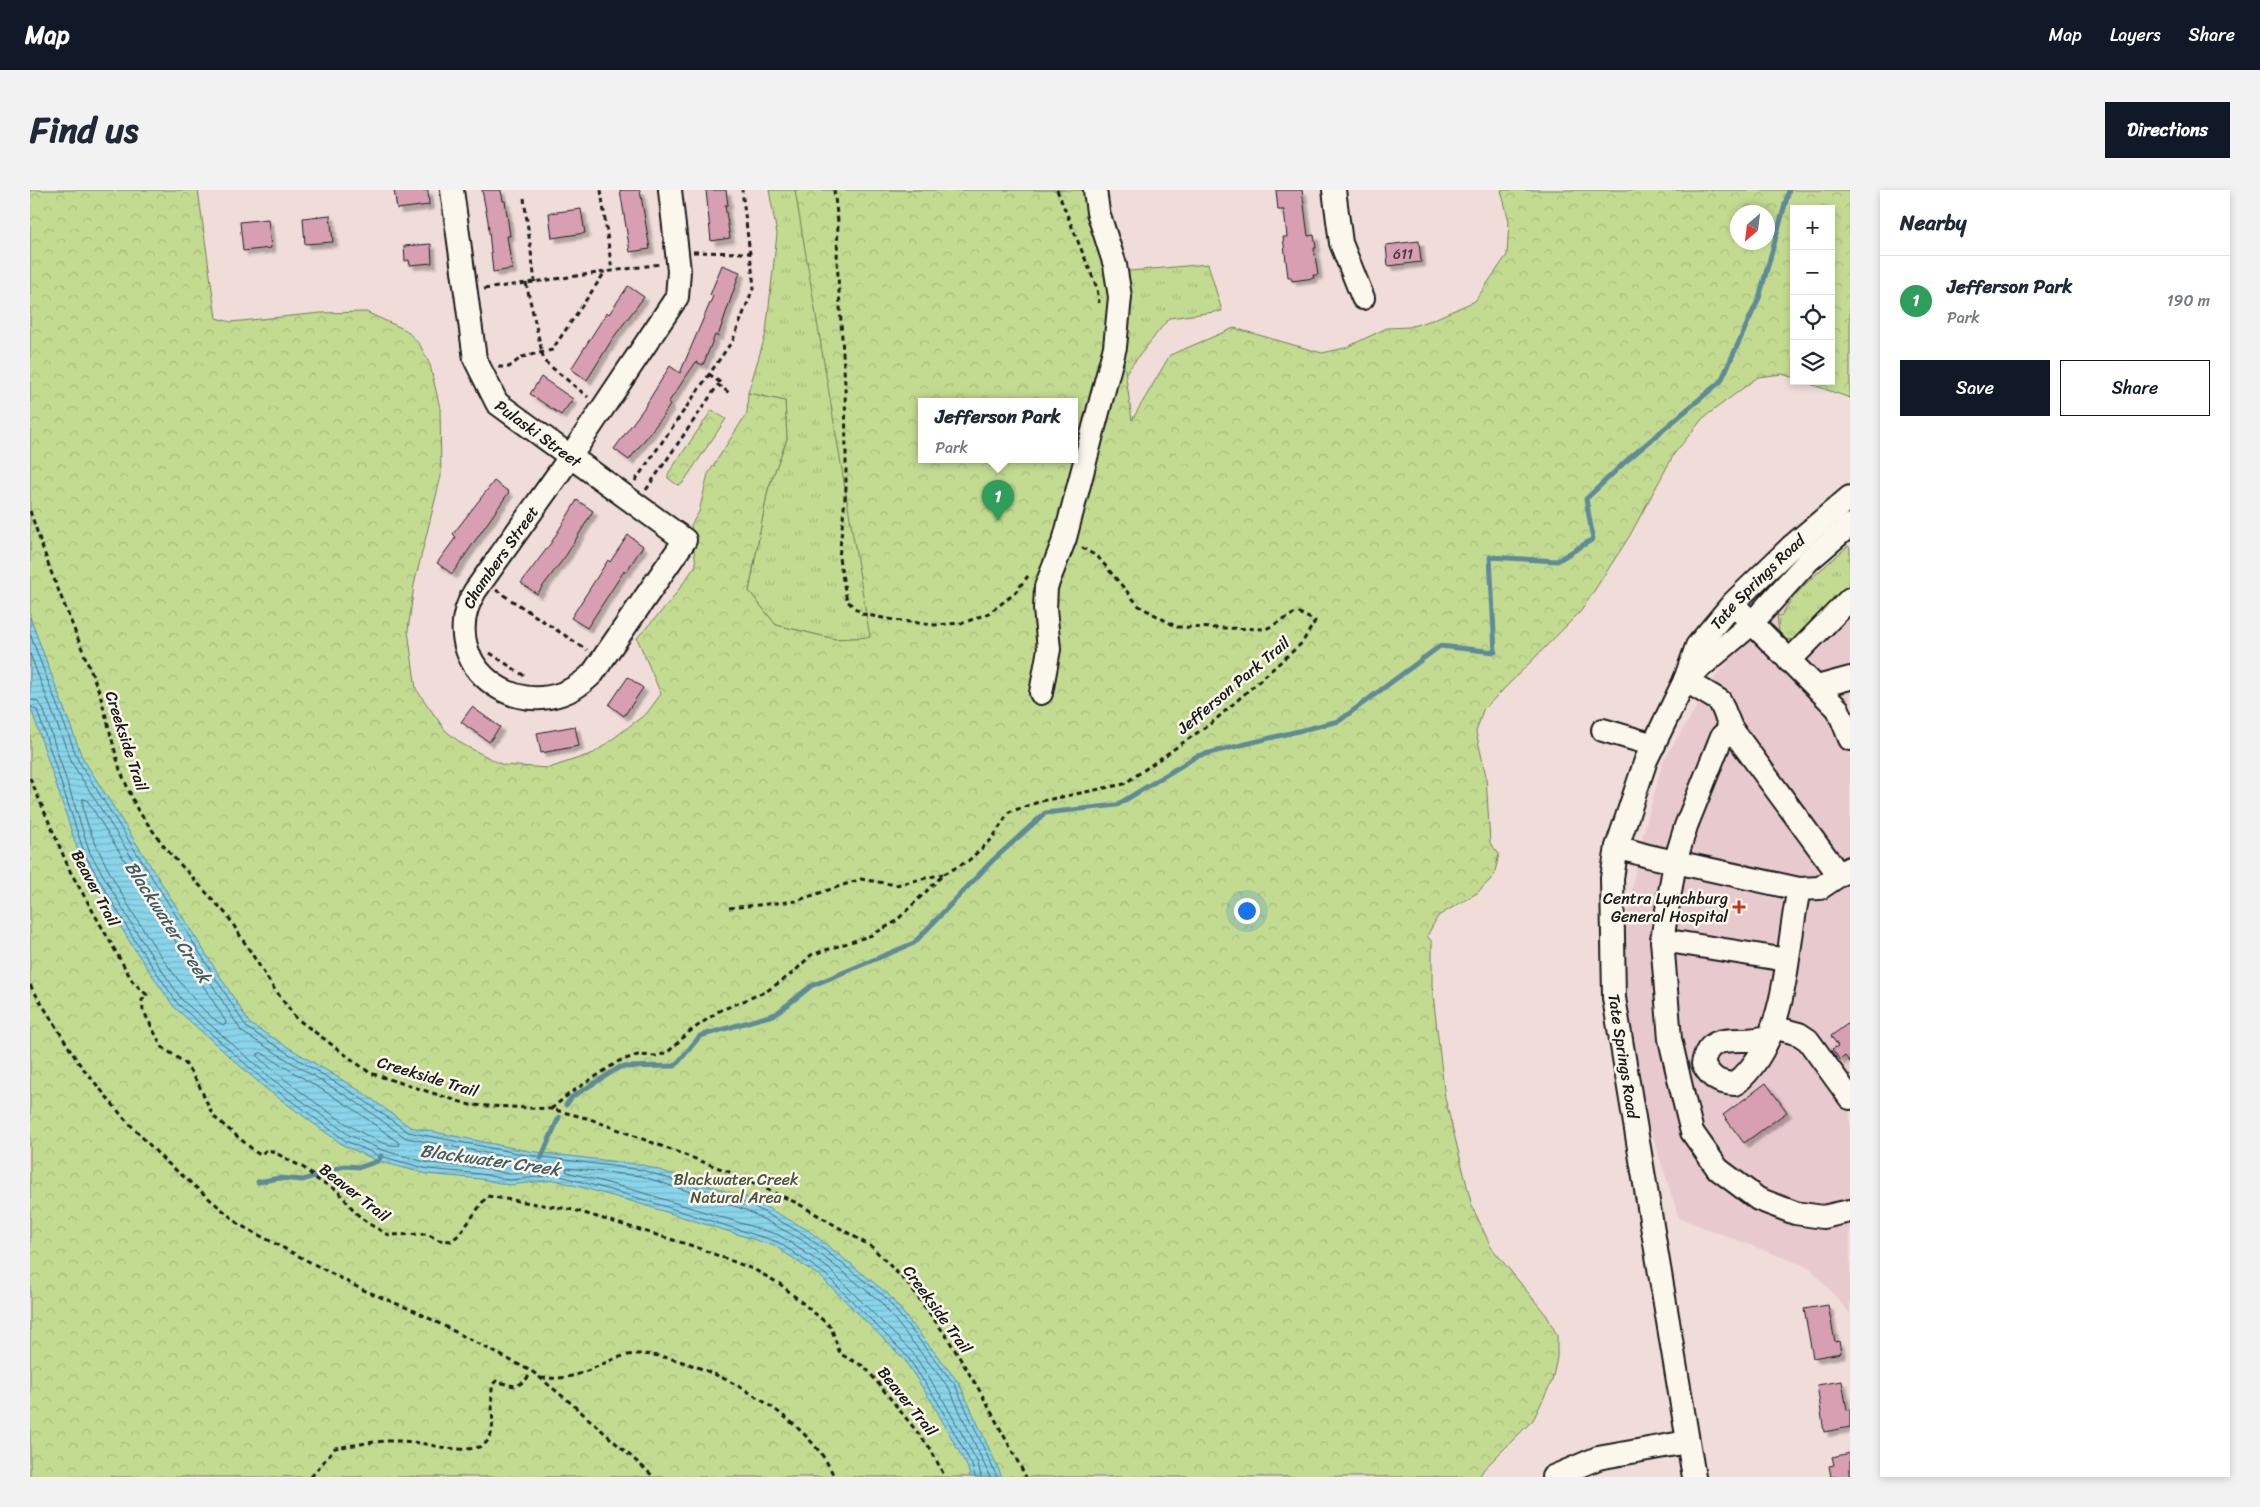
<!DOCTYPE html>
<meta charset="utf-8">
<style>
:root{--surface:#fff;--page:#f2f2f3;--text:#1f2937;--muted:#747a83;--line:#e0e1e3;--accent:#111827}
body{margin:0;font-family:Sriracha,sans-serif;background:var(--page);color:var(--text)}
.controls{position:absolute;right:15px;top:15px;display:grid;overflow:hidden;border-radius:0px;box-shadow:0 2px 8px #0003}
.controls button{width:45px;height:45px;display:grid;place-items:center;padding:0;border:0;border-bottom:1px solid var(--line);background:var(--surface);color:var(--text);font:25px sans-serif}
.compass{position:absolute;left:1700px;top:15px;width:45px;height:45px;border-radius:50%;background:var(--surface);box-shadow:0 2px 8px #0003;rotate:208deg}
.you{position:absolute;left:1216px;top:720px;width:18px;height:18px;margin:-12px;border:4px solid #fff;border-radius:50%;background:#1a73e8;box-shadow:0 0 0 8px #1a73e833}
.badge{display:grid;place-items:center;width:32px;height:32px;border-radius:50%;background:var(--accent);color:#fff;font-size:16px;font-weight:700}
.pin{position:absolute;translate:-50% -41px;filter:drop-shadow(0 1px 2px #0008)}
.pin::after{content:'';position:absolute;top:26px;width:18px;height:15px;background:inherit;clip-path:polygon(0 0,100% 0,50% 100%)}
.popup{position:absolute;left:888px;top:208px;width:160px;height:65px;box-sizing:border-box;display:grid;place-content:center;border-radius:0px;background:var(--surface);filter:drop-shadow(0 1px 4px #0005);font-size:16px;white-space:nowrap;color:var(--muted)}
.popup b{font-size:19px;color:var(--text)}
.popup::after{content:'';position:absolute;left:50%;top:100%;margin-left:-10px;border:10px solid transparent;border-top-color:var(--surface)}
.list{margin:0;padding:0;list-style:none}
h2{display:flex;justify-content:space-between;align-items:center;height:65px;margin:0;padding:0 20px;font-size:21px}
h2 small{font-size:16px;font-weight:400;color:var(--muted)}
.list li{display:grid;grid-template-columns:32px 1fr auto;gap:15px;align-items:center;box-sizing:border-box;height:90px;padding:0 20px;border-top:1px solid var(--line)}
.list b{display:block;font-size:19px;white-space:nowrap}
.list p{margin:0;font-size:16px;white-space:nowrap;color:var(--muted)}
.list em{font-size:16px;font-style:normal;color:var(--muted)}
.actions{display:flex;gap:10px;padding:15px 20px}
.actions a{flex:1;padding:11px 0;border:1px solid var(--accent);border-radius:0px;text-align:center;font-size:18px;color:var(--accent)}
.actions .main{background:var(--accent);color:#fff}
.icon{flex:none;width:28px;height:28px;fill:none;stroke:currentColor;stroke-width:2;stroke-linecap:round;stroke-linejoin:round}
.map{position:relative;flex:none;width:1820px;height:1287px;overflow:hidden;border-radius:0px}
header{display:flex;align-items:center;gap:30px;box-sizing:border-box;height:70px;padding:0 25px;background:var(--accent);color:#fff}
header strong{font-size:24px}
nav{display:flex;gap:28px;margin-inline-start:auto;font-size:18px}
.intro{display:flex;align-items:center;justify-content:space-between;box-sizing:border-box;height:120px;padding:0 30px}
h1{margin:0;font-size:35px}
.button{padding:12px 22px;border-radius:0px;background:var(--accent);color:#fff;font-size:18px;font-weight:700}
main{display:flex;gap:30px;padding:0 30px}
aside{flex:1;background:var(--surface);border-radius:0px;box-shadow:0 2px 8px #0003}
.map>svg:first-child{display:block}
</style>
<header>
<strong>Map</strong>
<nav><a>Map</a><a>Layers</a><a>Share</a></nav>
</header>
<div class="intro"><h1>Find us</h1><a class="button">Directions</a></div>
<main>
<div class="map">
<svg width="1820" height="1287" viewBox="0 0 1820 1287">
<defs>
<pattern id="grass-tufts" width="24" height="20" patternUnits="userSpaceOnUse" patternTransform="scale(1.25)"><rect width="24" height="20" fill="#c3db91"/><path d="M3 7l-1-3M5 7V3M7 7l1-3M15 17l-1-3M17 17v-4M19 17l1-3" fill="none" stroke="#a7bb7c"/></pattern>
<pattern id="forest-crowns" width="20" height="18" patternUnits="userSpaceOnUse" patternTransform="scale(1.25)"><rect width="20" height="18" fill="#c3db91"/><path d="M2 6a3 3 0 1 1 6 0M12 15a3 3 0 1 1 6 0" fill="none" stroke="#a7bb7c"/></pattern>
<pattern id="water-rules" width="6" height="5" patternUnits="userSpaceOnUse" patternTransform="scale(1.25)"><rect width="6" height="5" fill="#8ad5eb"/><path d="M0 2.5h6" fill="none" stroke="#76b6c9"/></pattern>
<filter id="shadow"><feDropShadow dx="4.5" dy="4.5" stdDeviation="1" flood-color="#0004"/></filter>
</defs>
<rect width="100%" height="100%" fill="#f0ddda"/>
<filter id="ink" filterUnits="userSpaceOnUse"><feTurbulence type="fractalNoise" baseFrequency=".02" numOctaves="2"/><feDisplacementMap in="SourceGraphic" scale="10" xChannelSelector="R" yChannelSelector="G"/><feConvolveMatrix kernelMatrix="1 2 1 2 8 2 1 2 1" color-interpolation-filters="sRGB"/></filter>
<g filter="url(#ink)">
<!-- built -->
<path fill="#e8cace" d="M1820,354V1123L1780,1078L1649,1028L1614,919L1589,771L1608,663L1633,571L1689,481Z"/>
<!-- grass -->
<path fill="url(#grass-tufts)" stroke="#707c56" fill-rule="evenodd" d="M739,0H1034L1044,86L1178,74L1192,121L1139,128L1091,189L1045,302L934,443L805,449L746,435L719,401L738,299L757,249L755,211L718,203L736,143L747,44ZM892,212H1044V270H892Z
M1818,356L1820,358V397L1766,449L1757,450L1749,442L1747,425L1751,426C1766,398 1795,377 1818,356Z"/>
<!-- forest -->
<path fill="url(#forest-crowns)" stroke="#707c56" fill-rule="evenodd" d="M0,0H168L186,128L201,132L291,123L336,122L376,140L390,155L400,175L410,218L411,286L384,395L378,441L386,499L415,540L432,554L473,575L519,578L564,563L617,523L631,504L607,448L640,412L666,375L661,335L669,322L678,284L717,223L718,203L755,211L757,249L738,299L719,401L746,435L805,449L840,447L765,0H1070L1102,230L1140,165L1204,138L1292,163L1315,158L1357,138L1379,137L1402,130L1445,111L1477,65L1479,31L1471,0H1820V208L1772,191H1801V19H1764V188L1752,184L1728,187L1673,228L1644,264L1599,347L1551,421L1453,520L1446,542L1456,586L1460,653L1469,664L1464,686L1447,703L1408,726L1397,746L1402,752V796L1415,908L1442,1016L1461,1057L1517,1126L1527,1145V1168L1522,1191L1503,1230L1454,1279L1449,1287H0ZM1708,22H1738V52H1708ZM892,212H1044V270H892Z
M682,220L696,229L652,294L647,295L638,288V284Z"/>
<!-- water -->
<path fill="url(#water-rules)" stroke="#5e8b98" d="M0,427L52,567L220,834L332,902L380,937L498,961L613,975L721,1009L778,1040L858,1104L929,1193L972,1287H940L938,1278L903,1214L874,1169L791,1087L745,1056L604,1012L525,990L479,995L451,989L397,984L348,971L313,955L235,898L144,817L101,754L50,667L0,515Z"/>
<g fill="none" stroke-linecap="round" stroke-linejoin="round">
<!-- shore -->
<path stroke="#48666f" stroke-width="1" d="M0,444L48,570L217,838L329,907L378,942L497,965L612,980L719,1014L775,1045L855,1107L925,1195L967,1287
M0,464L42,573L212,842L326,912L376,948L520,975L521,979L479,984L452,978L399,973L352,960L319,945L242,889L152,810L110,748L60,663L13,518L7,511L0,510
M0,516L7,520L55,665L105,751L148,814L238,894L316,951L350,966L398,979L451,984L479,990L527,985L605,1007L748,1052L795,1084L877,1166L907,1211L942,1275L945,1287
M53,609L57,610L196,832L195,835C162,829 45,642 53,609Z
M232,863L322,918L368,952L369,955C344,962 249,886 228,867V864Z
M951,1287L948,1273L912,1208L883,1163L798,1078L749,1045L607,1001L537,982L536,978L611,986L716,1020L772,1050L850,1111L919,1198L960,1287"/>
<!-- stream -->
<path stroke="#5e8b98" stroke-width="5" d="M536,915L542,907L590,877L645,876L670,846L746,824L781,796L884,753L962,671L1015,623L1087,615L1167,566L1309,531L1410,456L1465,462L1460,367L1527,371L1563,349L1556,309L1595,272L1691,191L1729,108L1759,0
M511,968L529,927
M228,992L249,988L273,990L314,976L331,977L348,971L351,966"/>
</g>
<!-- building -->
<path fill="#d79fb1" stroke="#1c1c1c" filter="url(#shadow)" d="M364,0H398L399,15L367,19Z
M452,0H471L473,11H475L480,46H477L482,79L463,82L458,31Z
M590,0H610L620,59L600,62Z
M676,0H696L698,15H695L700,48L681,51Z
M1246,0H1272L1278,46L1284,45L1286,58H1284L1288,85H1283L1284,88L1262,91L1261,87H1258L1253,47H1257L1254,20H1248Z
M551,19L555,43L522,48L519,23Z
M300,25L303,52L275,54L273,28Z
M238,29L241,58L213,61L210,32Z
M1389,51L1391,72L1358,76L1356,55Z
M401,54L402,73L380,75L379,70L375,71L374,56Z
M692,75L710,82L688,146L685,145L673,175L666,172L638,213L640,215L630,230L599,270L584,259L614,218L640,176L650,183L683,106L680,105Z
M598,96L614,107L583,148L557,190L541,179L577,122L579,124Z
M511,187L543,209L531,225L500,204Z
M464,291L479,302L422,384L407,373L426,347L423,344Z
M547,310L563,321L537,364L507,404L491,393L521,353Z
M598,345L613,356L596,382L594,381L557,438L541,428L578,370L580,372Z
M598,487L613,498L594,526L579,515Z
M442,517L470,537L459,552L431,532Z
M545,536L549,556L511,563L507,543Z
M1820,832V872L1815,866L1810,870L1802,859L1808,856L1801,846Z
M1736,893L1757,922L1714,953L1693,925Z
M1798,1115L1805,1152L1809,1151L1811,1163L1783,1168L1774,1119Z
M1812,1191L1817,1220L1820,1219V1237L1794,1242L1787,1195Z
M1820,1263V1287H1801L1799,1276L1804,1275L1802,1267Z"/>
<g fill="none" stroke-linecap="round" stroke-linejoin="round">
<!-- minor casing -->
<g stroke="#1c1c1c" stroke-width="26">
<g id="minor">
<path id="s1" d="M422,0L445,169L467,213L655,350L563,483C499,548 400,475 445,401L531,280L548,255L647,107L649,81L640,0"/>
<path d="M1304,0L1311,53L1333,108"/>
<path d="M1712,423L1808,519L1820,549"/>
<path d="M1759,471L1820,409"/>
<path d="M1655,490L1690,511L1701,538L1809,685"/>
<path d="M1655,490L1721,434L1778,371L1820,335"/>
<path d="M1787,497L1820,488"/>
<path d="M1011,503L1019,459L1015,419L1016,397L1035,348L1085,157L1090,107L1085,75L1068,22L1065,0"/>
<path d="M1701,538L1692,546L1656,636L1645,672L1632,750L1640,849L1654,910L1662,942L1688,979L1728,1009L1765,1023L1793,1027L1820,1021"/>
<path d="M1573,540L1624,555"/>
<path d="M1587,657L1618,666L1769,699L1790,698L1820,678"/>
<path d="M1632,750L1757,770"/>
<path d="M1743,837L1769,844L1778,850L1820,908"/>
<path d="M1740,846C1713,857 1679,837 1673,874C1682,889 1688,893 1705,894C1759,851 1755,762 1769,699"/>
<path d="M1523,1287L1568,1268L1657,1252"/>
<path id="s2" d="M1664,1287L1584,808L1582,688L1587,657L1616,570L1655,490L1667,456L1703,413L1761,357L1820,307"/>
</g>
</g>
<!-- path -->
<path stroke="#1c1c1c" stroke-width="3" stroke-dasharray="5 4" stroke-linecap="butt" d="M571,0L582,81
M804,0L808,32L807,70L815,194L816,266V298L809,368L817,411L832,424L864,430L904,435L933,433L959,423L984,404L998,386
M1027,0L1067,98L1069,113
M494,8L505,92
M663,62L720,63
M496,93L514,171L558,207
M454,99L631,74
M468,177H479L492,167L522,160L575,82
M679,184L692,194L691,197
M605,291L703,150L724,96L712,0
M616,300L688,195L701,204
M0,321L20,379L70,504L90,580L107,619L136,659L197,725L243,797L266,828L340,883L440,915L521,919L560,929L697,981L767,1013L842,1057L878,1094L917,1147L951,1203L996,1287
M466,400L557,460
M460,463L496,487
M0,588L40,681L103,792L117,805L112,810L113,820L132,857L155,873L169,895L183,926L227,963L230,965L238,959L274,978L288,990L307,1000L327,1024L339,1034L359,1045L397,1044L409,1050L421,1051L430,1044L457,1006L544,1020L663,1056L725,1080L750,1094L801,1137L810,1164L835,1177L900,1258L915,1287
M699,718L766,711L831,689L866,695L913,684
M0,795L48,872L93,927L133,969L210,1035L331,1099L387,1122L503,1182L542,1214L624,1287
M521,919L539,904L589,871L608,865L626,866L637,863L659,842L689,821L737,801L764,782L781,765L842,745L865,732L914,684L938,671L962,649L979,622L1012,611L1094,594L1184,531L1272,453L1285,431L1267,422L1236,439L1147,437L1109,416L1068,367L1049,356
M511,1188C524,1189 539,1188 552,1183C571,1176 587,1164 609,1164C671,1165 782,1228 804,1287
M281,1287L305,1258C326,1255 348,1250 369,1251C393,1251 422,1263 445,1258C452,1257 457,1253 460,1247C466,1234 459,1209 463,1194L466,1191C487,1197 486,1200 503,1182"/>
<!-- minor -->
<use href="#minor" stroke="#fbf7ec" stroke-width="22"/>
</g>
</g>
<!-- markers -->
<path fill="#c8321e" stroke="#fbf7ec" stroke-width="2" d="M1706.5 709.5h5v5h5v5h-5v5h-5v-5h-5v-5h5z"/>
<g text-anchor="middle" stroke-width="5" stroke-linejoin="round" paint-order="stroke">
<!-- number labels -->
<g font-size="14" fill="#4b3d41">
<text x="1373" y="69">611</text>
</g>
<!-- street labels -->
<g font-size="16" fill="#1c1c1c" stroke="#fbf7ec">
<text dy="6" stroke="none"><textPath href="#s1" startOffset="271">Pulaski Street</textPath></text>
<text dy="6" stroke="none"><textPath href="#s1" startOffset="871">Chambers Street</textPath></text>
<text dy="6" stroke="none"><textPath href="#s2" startOffset="942">Tate Springs Road</textPath></text>
<text transform="translate(1203 495) rotate(-40)" y="6">Jefferson Park Trail</text>
<text transform="translate(97 551) rotate(72)" y="6">Creekside Trail</text>
<text transform="translate(66 698) rotate(62)" y="6">Beaver Trail</text>
<text transform="translate(1594 866) rotate(81)" y="6">Tate Springs Road</text>
<text transform="translate(398 886) rotate(17)" y="6">Creekside Trail</text>
<text transform="translate(325 1002) rotate(38)" y="6">Beaver Trail</text>
<text transform="translate(908 1119) rotate(54)" y="6">Creekside Trail</text>
<text transform="translate(878 1211) rotate(51)" y="6">Beaver Trail</text>
</g>
<!-- poi labels -->
<g font-size="16" fill="#1c1c1c" stroke="#fbf7ec" text-anchor="end">
<text x="1698" y="714">Centra Lynchburg<tspan x="1698" dy="18">General Hospital</tspan></text>
</g>
<!-- park labels -->
<g font-size="16" fill="#4e553f" stroke="#fbf7ec">
<text x="706" y="995">Blackwater Creek<tspan x="706" dy="18">Natural Area</tspan></text>
</g>
<!-- water labels -->
<g font-size="18" font-style="italic" fill="#425d64" stroke="#fbf7ec">
<text transform="translate(138 732) rotate(57)" y="6">Blackwater Creek</text>
<text transform="translate(460 970) rotate(8)" y="6">Blackwater Creek</text>
</g>
</g>
</svg>
<div class="controls">
<button>+</button>
<button>−</button>
<button><svg class="icon" aria-label="locate" viewBox="0 0 24 24"><circle cx="12" cy="12" r="6"/><path d="M12 2v4M12 18v4M2 12h4M18 12h4"/></svg></button>
<button><svg class="icon" aria-label="layers" viewBox="0 0 24 24"><path d="M12 4l9 5-9 5-9-5zM3 14l9 5 9-5"/></svg></button>
</div>
<svg class="compass" viewBox="-18 -18 36 36"><path d="M0-13l5 13h-10z" fill="#e53935"/><path d="M0 13l5-13h-10z" fill="#747a83"/></svg>
<div class="you"></div>
<div class="pin badge" style="left:968px;top:331px;background:#2e9e5b">1</div>
<div class="popup"><b>Jefferson Park</b>Park</div>
</div>
<aside>
<h2>Nearby<small></small></h2>
<ul class="list">
<li><span class="badge" style="background:#2e9e5b">1</span><div><b>Jefferson Park</b><p>Park</p></div><em>190 m</em></li>
</ul>
<div class="actions"><a class="main">Save</a><a>Share</a></div>
</aside>
</main>
